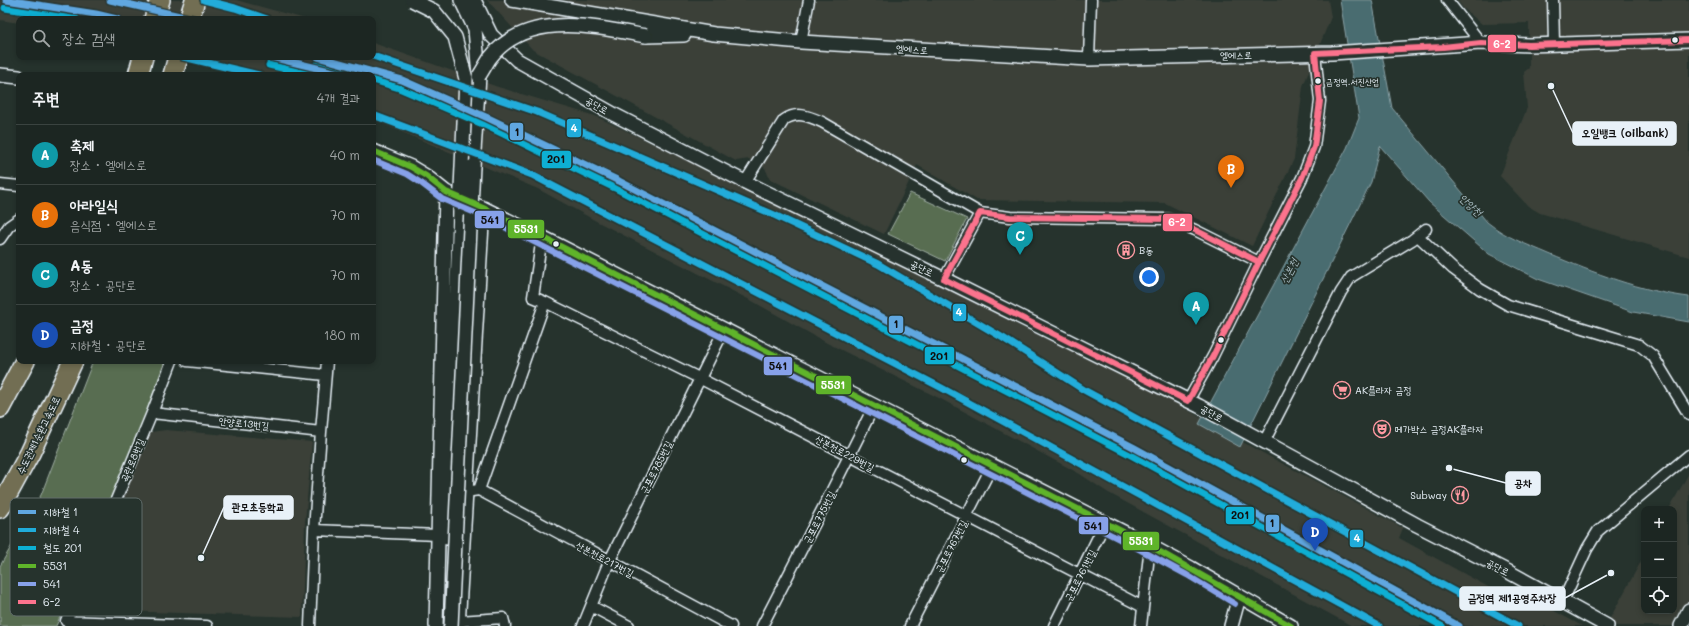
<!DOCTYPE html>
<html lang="ko">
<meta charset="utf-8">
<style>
:root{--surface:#1c2622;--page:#29322f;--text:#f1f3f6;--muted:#a0a5a5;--line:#3a4340;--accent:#1a73e8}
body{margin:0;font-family:Mali,"Poor Story",sans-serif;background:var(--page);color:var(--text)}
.controls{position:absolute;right:12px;bottom:12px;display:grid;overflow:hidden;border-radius:8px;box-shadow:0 2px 6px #0003}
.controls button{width:36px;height:36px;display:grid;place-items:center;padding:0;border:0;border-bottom:1px solid var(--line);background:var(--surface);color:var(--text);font:20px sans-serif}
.you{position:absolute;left:1149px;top:277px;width:14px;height:14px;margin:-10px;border:3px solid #fff;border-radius:50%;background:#1a73e8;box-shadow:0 0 0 6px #1a73e833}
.badge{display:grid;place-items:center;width:26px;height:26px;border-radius:50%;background:var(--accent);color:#fff;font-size:13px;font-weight:700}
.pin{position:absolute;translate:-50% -33px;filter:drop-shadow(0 1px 2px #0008)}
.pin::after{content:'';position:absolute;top:21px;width:14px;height:12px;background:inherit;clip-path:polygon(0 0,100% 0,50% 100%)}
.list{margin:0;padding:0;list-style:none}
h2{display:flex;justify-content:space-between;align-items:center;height:52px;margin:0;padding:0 16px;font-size:17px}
h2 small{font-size:13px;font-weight:400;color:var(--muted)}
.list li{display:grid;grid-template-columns:26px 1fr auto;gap:12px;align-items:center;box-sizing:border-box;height:60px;padding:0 16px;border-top:1px solid var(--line)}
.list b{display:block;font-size:15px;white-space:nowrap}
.list p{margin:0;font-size:13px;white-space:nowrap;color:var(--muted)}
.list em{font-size:13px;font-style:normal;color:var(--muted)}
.icon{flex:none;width:22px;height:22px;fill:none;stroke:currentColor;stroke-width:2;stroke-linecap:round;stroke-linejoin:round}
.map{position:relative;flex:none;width:1689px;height:626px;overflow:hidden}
.search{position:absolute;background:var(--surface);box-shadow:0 2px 6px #0003;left:16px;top:16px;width:360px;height:44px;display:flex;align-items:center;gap:10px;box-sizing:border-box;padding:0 14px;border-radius:8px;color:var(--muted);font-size:15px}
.panel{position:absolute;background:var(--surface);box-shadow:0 2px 6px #0003;left:16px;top:72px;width:360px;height:292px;border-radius:8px}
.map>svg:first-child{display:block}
</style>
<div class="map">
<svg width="1689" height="626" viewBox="0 0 1689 626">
<rect width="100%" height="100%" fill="#26332d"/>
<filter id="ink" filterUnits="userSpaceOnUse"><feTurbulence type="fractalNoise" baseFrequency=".025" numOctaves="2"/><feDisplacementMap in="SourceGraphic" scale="8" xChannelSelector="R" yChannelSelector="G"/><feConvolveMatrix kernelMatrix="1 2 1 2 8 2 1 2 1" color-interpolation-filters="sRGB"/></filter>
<g filter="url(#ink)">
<!-- built -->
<path fill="#3b4139" d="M0,0H236L305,19H19V23L0,20Z
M487,0H1328L1331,17L1303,86L1294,159L1252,246L1165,203L977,200L917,165L884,234L770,179L765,168L749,159L736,161L533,50Z
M1457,0H1689V257L1540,213L1528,206L1500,176L1527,108L1524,72L1529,68V23L1482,24L1463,8Z
M373,43L498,87L595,116L725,178L1008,320L1160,394L1246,444L1403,528L1399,538L1419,549L1501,594L1506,585L1582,626H1352L1107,492L1080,474L941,399L827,343L754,302L598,222L538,189L373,120V75H243L169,57H373Z
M166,430L312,442L305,522L302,617L92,610L85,606L82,601L83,594L151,432Z
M1689,473V626H1616L1608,622L1644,556V611H1674V509H1669Z"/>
<!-- green -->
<path fill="#596d51" stroke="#a0afa4" d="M910,193L967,219L945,261L888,234Z
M93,361H165L145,417L56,626H0V566L41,495Z"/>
<!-- water -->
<path fill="#496c70" stroke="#89a1a6" d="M1340,0H1372L1392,108L1487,222C1507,238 1526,244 1549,254C1594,273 1641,291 1689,297V322L1633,312L1538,279L1489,254L1429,202L1380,146L1371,182L1240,447L1199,424L1347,148L1359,118Z"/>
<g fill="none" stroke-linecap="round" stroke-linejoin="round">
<!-- minor casing -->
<g stroke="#e8f1f8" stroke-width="13">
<path id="minor" d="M1447,0L1481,43
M1553,0L1554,44
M801,42L809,0
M1089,59L1091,0
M745,182L784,120C797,111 808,116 822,122L980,213L1010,217L1169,219L1195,230L1259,262
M0,184L19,186
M1418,236L1453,269L1480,289L1508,305L1639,345L1653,356L1689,415
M0,239L9,226L19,219
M944,279L980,213
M545,302L701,379L1143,607
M172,361L152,413L66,621L207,626
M187,361L325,375
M1188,401L1213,356L1259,262L1302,178L1314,147L1320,101L1315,53
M152,413L321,432L327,361
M1264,442L1341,292L1351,277L1412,240L1426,229
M479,490L731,626
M465,492L479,490L545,302L533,297L542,237
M314,530L438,535
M1563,601L1587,549L1598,531L1689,455
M591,606L629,626
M459,621L503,618L505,626
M310,626L314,530L321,432
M583,626L609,562L724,330
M762,626L827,500L874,406
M910,626L992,466
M1054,626L1105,523
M1141,626L1150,546"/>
</g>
<!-- tertiary casing -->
<g stroke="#e8f1f8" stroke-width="16">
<path id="tertiary" d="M461,0L475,29L479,76L473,166
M474,0L491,35L517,60L615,115L745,182L944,279L1199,406L1417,525L1507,571L1607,626
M512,0L714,34L801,42L1089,59L1332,53L1481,43L1529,45L1689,40
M646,36L684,35
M0,75L19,77
M373,151L411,167L426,176L446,192L483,208L542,237L1141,541L1191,568L1291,626
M447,538L460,210
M436,626L446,192
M458,626L483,208
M1231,626L1239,597
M1681,626L1689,610"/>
</g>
<!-- motorway casing -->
<g stroke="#e8f1f8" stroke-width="22">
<path id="motorway" d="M154,19L160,0
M189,19L195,0
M138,75L143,57
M173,75L178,57
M0,408L25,361
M0,508L30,453L73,361"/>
</g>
<!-- minor -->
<use href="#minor" stroke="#26332d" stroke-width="10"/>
<!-- tertiary -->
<use href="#tertiary" stroke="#26332d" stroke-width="13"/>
<!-- motorway -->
<use href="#motorway" stroke="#726e52" stroke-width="19"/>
<!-- tertiary-bridge casing -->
<g stroke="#e8f1f8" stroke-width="16" stroke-linecap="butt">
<path id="tertiary-bridge" d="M412,0L434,11L455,37L466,79L460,210
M479,76C483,70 486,64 490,58C527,10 596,27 646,36
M451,626L473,166"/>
</g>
<!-- tertiary-bridge -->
<use href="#tertiary-bridge" stroke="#26332d" stroke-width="13"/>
<!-- bus-1 casing -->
<g stroke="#26332d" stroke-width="9">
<path id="bus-1" d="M373,151L411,167L426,176L446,192L483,208L542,237L1141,541L1291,626"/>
</g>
<!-- bus-2 casing -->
<g stroke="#26332d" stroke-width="9">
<path id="bus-2" d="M373,160L407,174L421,183L442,199L480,215L538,244L1137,548L1187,575L1235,604"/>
</g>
<!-- bus-3 casing -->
<g stroke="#26332d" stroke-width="9">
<path id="bus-3" d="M1315,53L1443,47L1481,43L1529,45L1689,40
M980,213L1010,217L1169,219L1195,230L1259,262L1213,356L1188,401L944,279Z
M1259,262L1302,178L1314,147L1320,101L1315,53"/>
</g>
<!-- bus-1 -->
<use href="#bus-1" stroke="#5fb42a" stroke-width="6"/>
<!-- bus-2 -->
<use href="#bus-2" stroke="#87a1e9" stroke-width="6"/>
<!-- bus-3 -->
<use href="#bus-3" stroke="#fc738d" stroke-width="6"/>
<!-- rail-1 casing -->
<g stroke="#26332d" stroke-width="10">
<path id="rail-1" d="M5,8L76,19
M269,65L312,75
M316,65L353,75
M373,80L399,88L485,125L615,188L1129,454L1442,626"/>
</g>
<!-- rail-1 -->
<use href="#rail-1" stroke="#0dafd3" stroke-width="7"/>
<!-- metro-1 casing -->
<g stroke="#26332d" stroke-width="10">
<path id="metro-1" d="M6,0L96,14L117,19
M110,0L193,19
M271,57L346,75
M318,57L402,80L488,118L619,181L1133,447L1459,626"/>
</g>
<!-- metro-2 casing -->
<g stroke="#26332d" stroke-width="10">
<path id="metro-2" d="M204,0L235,8L267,19
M373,56L537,112L772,214L878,264L1003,338L1084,390L1518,626
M183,57L259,75
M373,115L532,175L940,387L1379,626"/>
</g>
<!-- metro-1 -->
<use href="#metro-1" stroke="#60a7e0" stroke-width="7"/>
<!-- metro-2 -->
<use href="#metro-2" stroke="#20acda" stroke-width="7"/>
</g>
</g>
<!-- icons -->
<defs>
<g id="building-ring" transform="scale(0.9)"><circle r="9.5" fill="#26332d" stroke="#ff9aa2" stroke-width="1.5"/><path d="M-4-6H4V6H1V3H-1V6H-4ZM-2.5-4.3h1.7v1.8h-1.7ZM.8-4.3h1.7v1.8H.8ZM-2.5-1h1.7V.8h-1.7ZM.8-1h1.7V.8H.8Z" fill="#ff9aa2"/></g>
<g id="supermarket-ring" transform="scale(0.9)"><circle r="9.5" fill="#26332d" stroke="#ff9aa2" stroke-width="1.5"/><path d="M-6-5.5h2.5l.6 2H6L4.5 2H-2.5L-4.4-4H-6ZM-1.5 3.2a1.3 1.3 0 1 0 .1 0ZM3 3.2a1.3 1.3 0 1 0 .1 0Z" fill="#ff9aa2"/></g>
<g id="theatre-ring" transform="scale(0.9)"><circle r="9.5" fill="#26332d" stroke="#ff9aa2" stroke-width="1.5"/><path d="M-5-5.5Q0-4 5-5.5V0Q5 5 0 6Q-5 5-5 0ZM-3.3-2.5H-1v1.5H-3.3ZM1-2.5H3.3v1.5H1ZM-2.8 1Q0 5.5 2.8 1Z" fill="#ff9aa2"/></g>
<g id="restaurant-ring" transform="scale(0.9)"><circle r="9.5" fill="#26332d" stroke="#ff9aa2" stroke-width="1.5"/><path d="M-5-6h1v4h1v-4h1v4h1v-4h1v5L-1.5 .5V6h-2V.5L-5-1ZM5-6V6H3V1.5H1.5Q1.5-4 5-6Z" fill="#ff9aa2"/></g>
</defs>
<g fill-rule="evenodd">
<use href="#building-ring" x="1126" y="250"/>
<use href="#supermarket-ring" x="1342" y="390"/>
<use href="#theatre-ring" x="1382" y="429"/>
<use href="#restaurant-ring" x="1460" y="495"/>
</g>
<!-- markers -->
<g fill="#e8f1f8" stroke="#26332d" stroke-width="1.5">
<circle cx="1675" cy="40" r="3.5"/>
<circle cx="1318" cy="81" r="3.5"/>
<circle cx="556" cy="244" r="3.5"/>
<circle cx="1221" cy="340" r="3.5"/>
<circle cx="964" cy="460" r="3.5"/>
</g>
<g text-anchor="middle" stroke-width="3.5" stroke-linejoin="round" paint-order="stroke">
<!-- bus labels -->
<g font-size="9" fill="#e8f1f8" stroke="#26332d" text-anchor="start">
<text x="1326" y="85">금정역.서진산업</text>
</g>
<!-- street labels -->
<g font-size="10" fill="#e8f1f8" stroke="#26332d">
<text transform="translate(912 49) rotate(3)" y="4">엘에스로</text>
<text transform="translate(1236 55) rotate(-1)" y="4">엘에스로</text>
<text transform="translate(597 105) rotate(30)" y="4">공단로</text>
<text transform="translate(922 268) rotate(26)" y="4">공단로</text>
<text transform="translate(1212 413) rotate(29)" y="4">공단로</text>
<text transform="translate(244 423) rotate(6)" y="4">안양로13번길</text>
<text transform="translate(38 435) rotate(-64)" y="4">수도권제1순환고속도로</text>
<text transform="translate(845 453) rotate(28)" y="4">산본천로229번길</text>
<text transform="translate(132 460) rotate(-67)" y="4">곡란로8번길</text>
<text transform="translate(656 467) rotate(-63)" y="4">군포로785번길</text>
<text transform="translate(819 517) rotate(-63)" y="4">군포로775번길</text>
<text transform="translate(951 546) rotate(-63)" y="4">군포로767번길</text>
<text transform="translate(605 559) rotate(28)" y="4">산본천로217번길</text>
<text transform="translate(1498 567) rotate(27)" y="4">공단로</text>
<text transform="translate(1080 575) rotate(-63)" y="4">군포로761번길</text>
</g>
<!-- poi labels -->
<g font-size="10" fill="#e8f1f8" stroke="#26332d" text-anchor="start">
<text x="1139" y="254">B동</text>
<text x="1355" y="394">AK플라자 금정</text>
<text x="1395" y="433">메가박스 금정AK플라자</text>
<text x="1447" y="499" text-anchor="end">Subway</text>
</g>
<!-- water labels -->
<g font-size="11" font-style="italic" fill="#a8bcc2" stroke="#26332d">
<text transform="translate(1471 205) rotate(42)" y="4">안양천</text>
<text transform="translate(1289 271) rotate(-63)" y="4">산본천</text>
</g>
</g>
<!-- legend -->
<rect x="10" y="498" width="132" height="118" rx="6" fill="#26332d" stroke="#606c6a" stroke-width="1"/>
<rect x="18" y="510" width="18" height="4" fill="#60a7e0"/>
<rect x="18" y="528" width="18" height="4" fill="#20acda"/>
<rect x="18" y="546" width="18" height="4" fill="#0dafd3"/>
<rect x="18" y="564" width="18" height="4" fill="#5fb42a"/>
<rect x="18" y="582" width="18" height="4" fill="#87a1e9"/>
<rect x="18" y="600" width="18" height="4" fill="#fc738d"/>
<g font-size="11" fill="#e8f1f8">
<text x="43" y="516">지하철 1</text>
<text x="43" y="534">지하철 4</text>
<text x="43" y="552">철도 201</text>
<text x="43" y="570">5531</text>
<text x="43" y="588">541</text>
<text x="43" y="606">6-2</text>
</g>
<!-- callouts -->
<path fill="none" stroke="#e8f1f8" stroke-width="1.5" d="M1551 86L1573 133M1449 468L1506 483M201 558L224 507M1611 573L1565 598"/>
<g fill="#e8f1f8" stroke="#26332d" stroke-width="1.5">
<circle cx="1551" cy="86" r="4"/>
<circle cx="1449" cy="468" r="4"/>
<circle cx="201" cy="558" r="4"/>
<circle cx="1611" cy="573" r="4"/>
</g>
<g fill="#e8f1f8" stroke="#e8f1f8" stroke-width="1.5">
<rect x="1573" y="122" width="103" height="23" rx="4"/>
<rect x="1506" y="472" width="34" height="23" rx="4"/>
<rect x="224" y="496" width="69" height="23" rx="4"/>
<rect x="1460" y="587" width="105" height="23" rx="4"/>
</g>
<g font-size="11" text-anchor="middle" font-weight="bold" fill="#111">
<text x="1625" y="137">오일뱅크 (oilbank)</text>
<text x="1523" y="487">공차</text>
<text x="258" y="511">관모초등학교</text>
<text x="1512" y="602">금정역 제1공영주차장</text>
</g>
<g stroke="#26332d" stroke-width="1.5">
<rect x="1487" y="34" width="30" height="19" rx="4" fill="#fc738d"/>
<rect x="566" y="118" width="16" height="20" rx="4" fill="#20acda"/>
<rect x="509" y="122" width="15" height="19" rx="4" fill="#60a7e0"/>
<rect x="541" y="150" width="31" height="19" rx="4" fill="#0dafd3"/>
<rect x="474" y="210" width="31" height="19" rx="4" fill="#87a1e9"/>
<rect x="1162" y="213" width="31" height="19" rx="4" fill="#fc738d"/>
<rect x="507" y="219" width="38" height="20" rx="4" fill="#5fb42a"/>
<rect x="952" y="303" width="15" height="19" rx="4" fill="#20acda"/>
<rect x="888" y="315" width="16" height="19" rx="4" fill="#60a7e0"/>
<rect x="924" y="346" width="31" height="19" rx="4" fill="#0dafd3"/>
<rect x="763" y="356" width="30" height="20" rx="4" fill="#87a1e9"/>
<rect x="815" y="375" width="37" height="20" rx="4" fill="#5fb42a"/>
<rect x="1225" y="506" width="30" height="19" rx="4" fill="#0dafd3"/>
<rect x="1265" y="514" width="15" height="19" rx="4" fill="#60a7e0"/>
<rect x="1078" y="516" width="31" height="19" rx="4" fill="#87a1e9"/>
<rect x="1349" y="529" width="15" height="19" rx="4" fill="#20acda"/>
<rect x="1122" y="531" width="38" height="20" rx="4" fill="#5fb42a"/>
</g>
<g font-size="11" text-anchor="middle" font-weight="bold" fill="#fff">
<text x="1502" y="48">6-2</text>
<text x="574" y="132">4</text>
<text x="1177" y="226">6-2</text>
<text x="526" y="233">5531</text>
<text x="959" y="316">4</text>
<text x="833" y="389">5531</text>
<text x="1357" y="542">4</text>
<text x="1141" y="545">5531</text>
</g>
<g font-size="11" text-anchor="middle" font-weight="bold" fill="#111">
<text x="517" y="136">1</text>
<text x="556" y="163">201</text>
<text x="490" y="224">541</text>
<text x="896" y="328">1</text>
<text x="939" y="360">201</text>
<text x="778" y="370">541</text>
<text x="1240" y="519">201</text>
<text x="1272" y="527">1</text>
<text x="1093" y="530">541</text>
</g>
</svg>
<div class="controls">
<button>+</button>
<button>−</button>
<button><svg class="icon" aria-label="locate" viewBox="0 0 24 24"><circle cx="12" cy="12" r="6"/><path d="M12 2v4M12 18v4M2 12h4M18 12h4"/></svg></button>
</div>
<div class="you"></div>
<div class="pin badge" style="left:1196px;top:325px;background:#0f9aa8">A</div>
<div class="pin badge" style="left:1231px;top:188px;background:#e8710a">B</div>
<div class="pin badge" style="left:1020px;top:255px;background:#0f9aa8">C</div>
<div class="pin badge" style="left:1315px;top:551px;background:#1a4fb4">D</div>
<div class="search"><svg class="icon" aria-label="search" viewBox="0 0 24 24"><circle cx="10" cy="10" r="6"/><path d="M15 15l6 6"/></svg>장소 검색</div>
<section class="panel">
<h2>주변<small>4개 결과</small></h2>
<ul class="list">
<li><span class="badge" style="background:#0f9aa8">A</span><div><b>축제</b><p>장소 · 엘에스로</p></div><em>40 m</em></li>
<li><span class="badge" style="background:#e8710a">B</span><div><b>아라일식</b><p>음식점 · 엘에스로</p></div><em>70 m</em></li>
<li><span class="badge" style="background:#0f9aa8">C</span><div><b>A동</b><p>장소 · 공단로</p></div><em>70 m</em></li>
<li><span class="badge" style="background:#1a4fb4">D</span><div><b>금정</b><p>지하철 · 공단로</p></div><em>180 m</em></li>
</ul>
</section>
</div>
